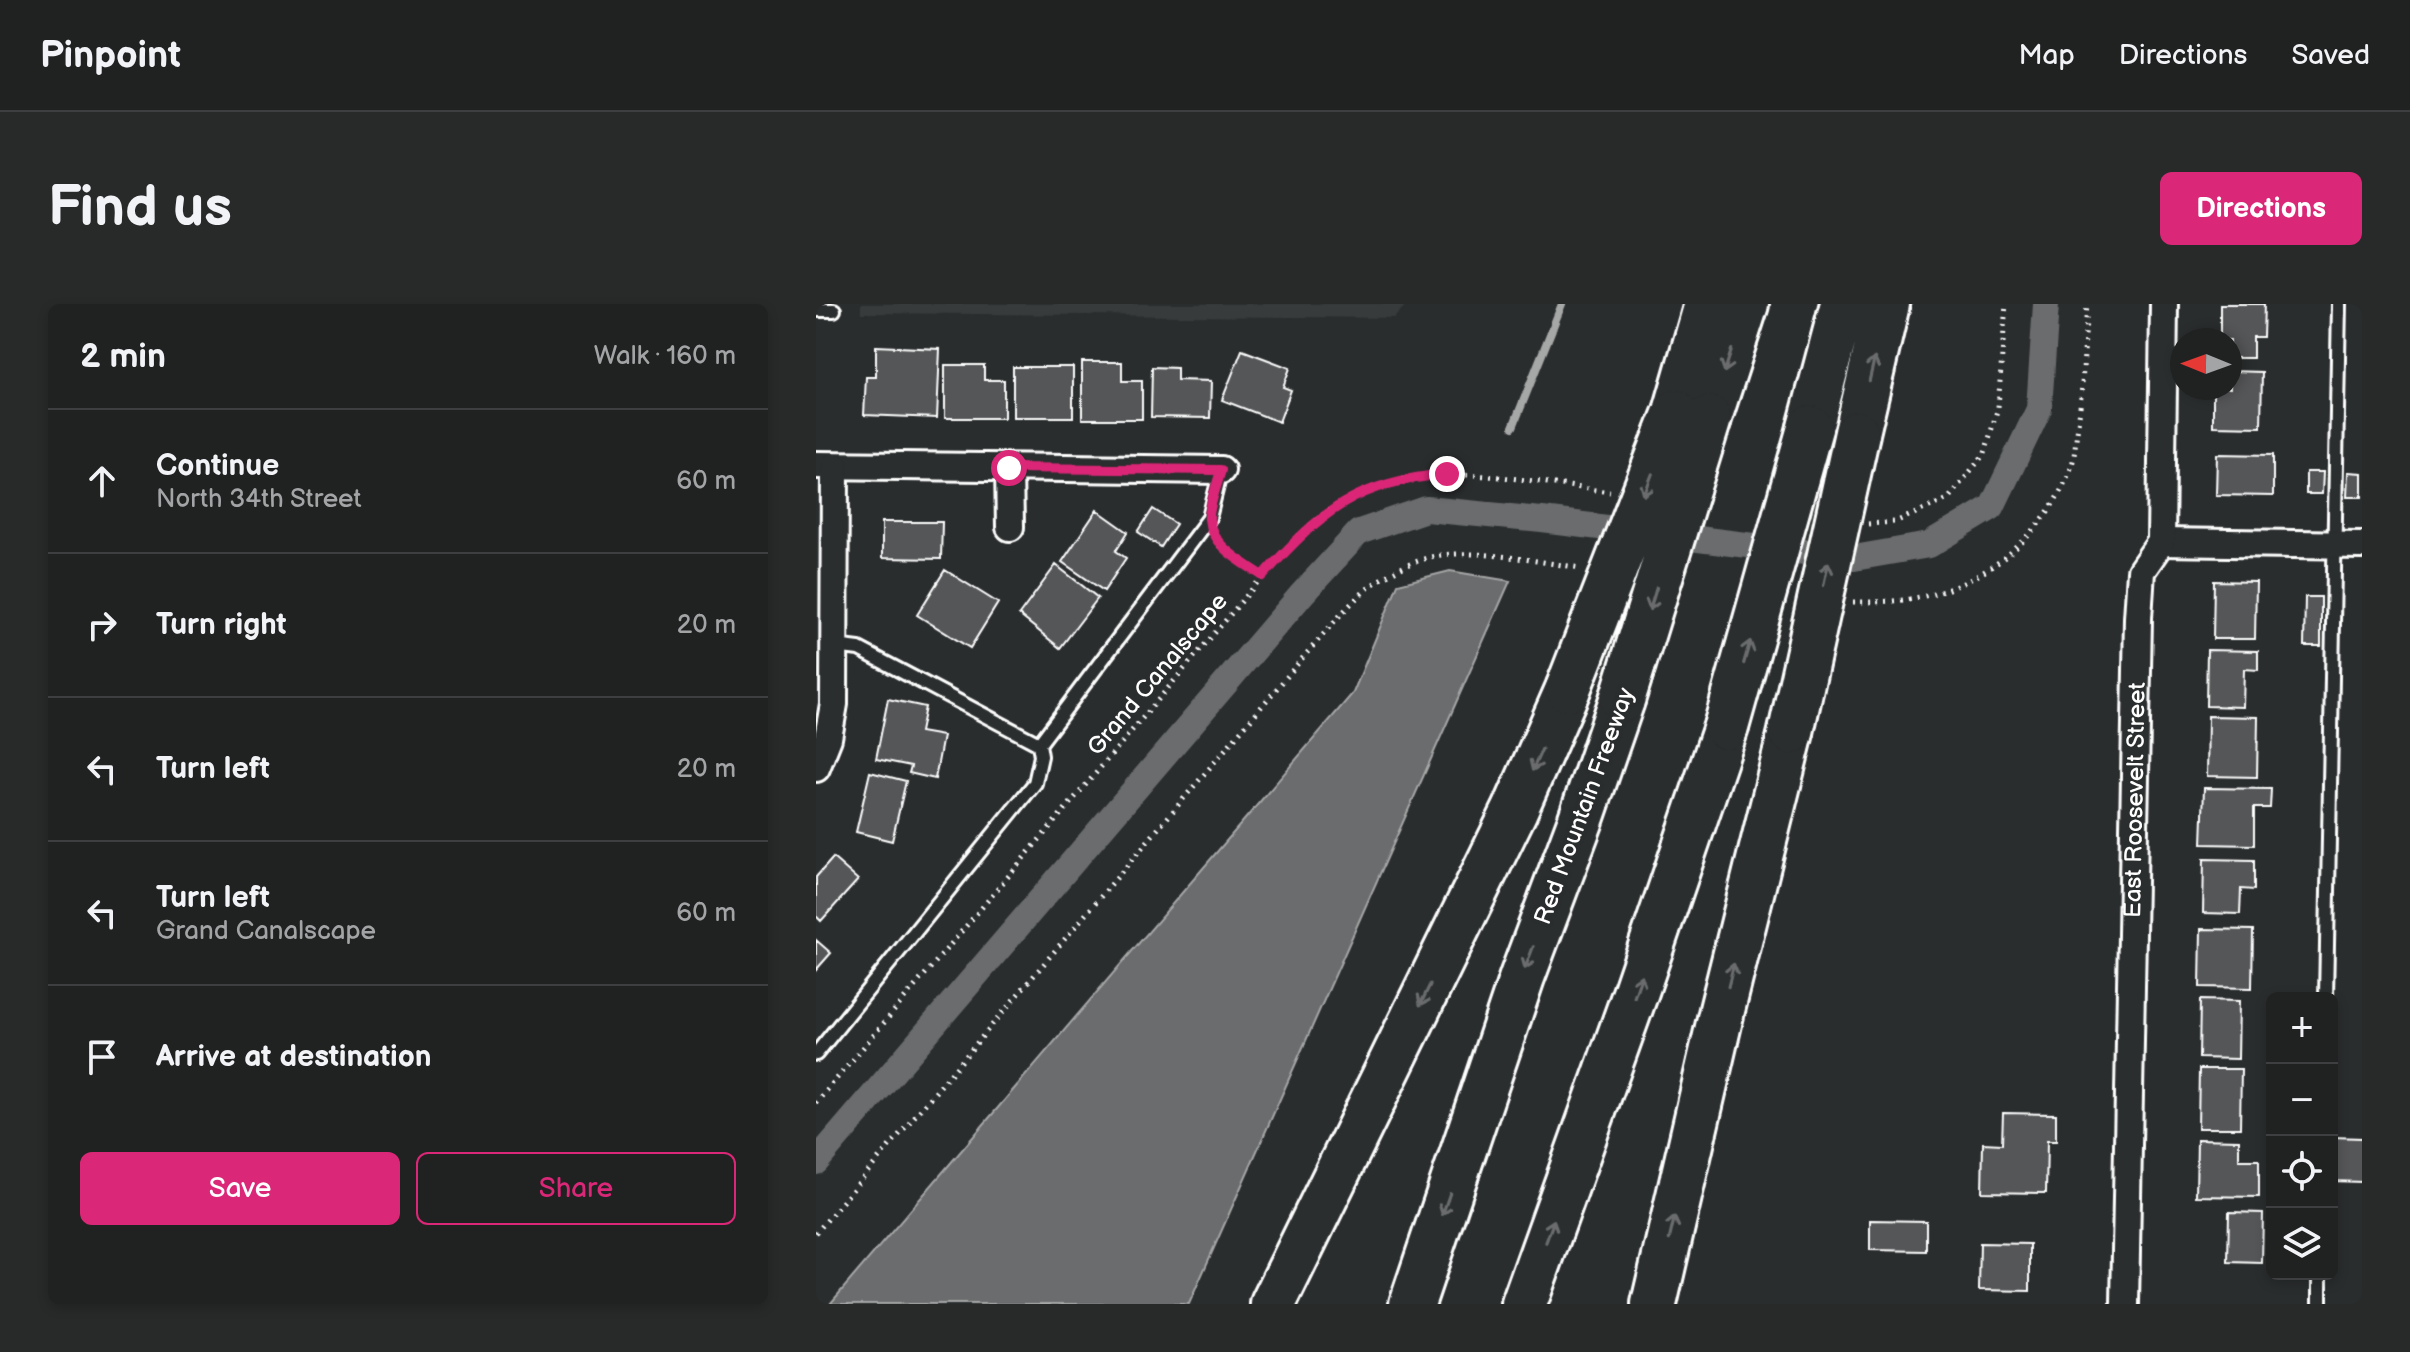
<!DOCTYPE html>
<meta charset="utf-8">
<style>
:root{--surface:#202222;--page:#282a2a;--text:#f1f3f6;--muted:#a2a4a5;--line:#3d3f40;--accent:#db2777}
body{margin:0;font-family:"Balsamiq Sans",sans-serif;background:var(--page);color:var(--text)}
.controls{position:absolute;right:24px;bottom:24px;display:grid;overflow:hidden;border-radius:12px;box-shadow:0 4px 12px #0003}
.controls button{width:72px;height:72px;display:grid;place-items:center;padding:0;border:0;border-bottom:2px solid var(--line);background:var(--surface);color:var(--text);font:40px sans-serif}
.compass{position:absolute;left:1354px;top:24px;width:72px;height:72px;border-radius:50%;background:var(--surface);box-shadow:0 4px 12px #0003;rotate:271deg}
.stop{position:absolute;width:24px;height:24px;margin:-18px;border:6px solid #db2777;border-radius:50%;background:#fff}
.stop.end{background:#db2777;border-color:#fff;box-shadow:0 2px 8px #0008}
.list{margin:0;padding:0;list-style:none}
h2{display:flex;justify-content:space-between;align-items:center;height:104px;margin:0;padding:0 32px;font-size:34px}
h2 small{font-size:26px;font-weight:400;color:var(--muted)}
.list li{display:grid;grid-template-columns:52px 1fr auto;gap:24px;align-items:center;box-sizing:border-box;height:144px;padding:0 32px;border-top:2px solid var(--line)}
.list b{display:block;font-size:30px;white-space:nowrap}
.list p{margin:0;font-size:26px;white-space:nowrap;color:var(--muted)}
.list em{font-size:26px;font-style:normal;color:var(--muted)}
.actions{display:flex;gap:16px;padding:24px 32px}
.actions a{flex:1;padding:18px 0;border:2px solid var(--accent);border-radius:12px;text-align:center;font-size:28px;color:var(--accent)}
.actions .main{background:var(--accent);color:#fff}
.icon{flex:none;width:44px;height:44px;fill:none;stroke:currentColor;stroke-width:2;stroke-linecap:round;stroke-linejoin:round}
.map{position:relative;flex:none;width:1546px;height:1000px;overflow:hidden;border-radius:12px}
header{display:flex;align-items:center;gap:48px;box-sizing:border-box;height:112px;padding:0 40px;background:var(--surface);border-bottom:2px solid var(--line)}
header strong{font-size:38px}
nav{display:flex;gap:44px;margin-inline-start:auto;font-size:28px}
.intro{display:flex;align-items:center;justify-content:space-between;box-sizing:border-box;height:192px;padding:0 48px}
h1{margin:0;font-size:56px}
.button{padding:20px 36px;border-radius:12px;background:var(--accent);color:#fff;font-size:28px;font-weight:700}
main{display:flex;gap:48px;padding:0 48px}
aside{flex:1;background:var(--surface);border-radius:12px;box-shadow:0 4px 12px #0003}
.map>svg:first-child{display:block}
</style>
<header>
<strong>Pinpoint</strong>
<nav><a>Map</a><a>Directions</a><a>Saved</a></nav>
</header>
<div class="intro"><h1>Find us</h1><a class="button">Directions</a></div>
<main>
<aside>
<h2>2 min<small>Walk · 160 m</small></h2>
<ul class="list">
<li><svg class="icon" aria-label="ahead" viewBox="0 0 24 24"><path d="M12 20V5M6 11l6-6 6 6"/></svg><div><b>Continue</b><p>North 34th Street</p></div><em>60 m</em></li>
<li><svg class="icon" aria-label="right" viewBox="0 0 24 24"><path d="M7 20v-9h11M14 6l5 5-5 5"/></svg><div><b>Turn right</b></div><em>20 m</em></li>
<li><svg class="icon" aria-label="left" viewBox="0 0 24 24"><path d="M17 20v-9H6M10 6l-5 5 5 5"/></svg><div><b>Turn left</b></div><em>20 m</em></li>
<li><svg class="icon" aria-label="left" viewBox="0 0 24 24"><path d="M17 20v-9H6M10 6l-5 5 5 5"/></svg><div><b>Turn left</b><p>Grand Canalscape</p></div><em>60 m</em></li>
<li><svg class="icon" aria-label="arrive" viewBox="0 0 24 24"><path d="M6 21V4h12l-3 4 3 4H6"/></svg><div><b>Arrive at destination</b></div></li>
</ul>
<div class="actions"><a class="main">Save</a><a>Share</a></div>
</aside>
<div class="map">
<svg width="1546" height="1000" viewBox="0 0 1546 1000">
<rect width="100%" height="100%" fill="#2a2d2e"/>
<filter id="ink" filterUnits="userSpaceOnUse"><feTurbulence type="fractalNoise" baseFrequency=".0125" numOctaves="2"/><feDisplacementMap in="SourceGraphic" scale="16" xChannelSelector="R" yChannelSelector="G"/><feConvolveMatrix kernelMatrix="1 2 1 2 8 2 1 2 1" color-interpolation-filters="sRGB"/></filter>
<g filter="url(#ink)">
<!-- built -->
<path fill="#373a3b" d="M45,0H591L578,14L45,9Z"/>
<!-- water -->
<path fill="#6a6c6d" stroke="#a6a7a7" stroke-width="2" d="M634,267L694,277L373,1000H14L537,389L582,280Z"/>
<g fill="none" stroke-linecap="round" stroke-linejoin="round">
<!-- stream -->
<path stroke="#a6a7a7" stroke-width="8" d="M697,123L746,0"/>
<!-- canal -->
<path stroke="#6a6c6d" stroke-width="26" d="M0,858L486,290L543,228L610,205L726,216L1038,254L1113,241L1176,203L1223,105L1230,0"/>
</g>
<!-- building -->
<path fill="#555758" stroke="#fff" stroke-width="2" d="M1404,0H1448L1447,33H1437V54H1414V36H1404Z
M60,42L124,45L121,114L48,111L50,73H60Z
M426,46L474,64L467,83L475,86L463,118L406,96Z
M266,58H306V77H326V115H266Z
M129,61H168V76H188V114H129Z
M197,63H257V113H197Z
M336,63L361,64V76L395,77L394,114L335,113Z
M1414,67L1446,68L1445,123L1397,122V84H1414Z
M1401,150L1457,151V192L1400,191Z
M1490,168H1507L1506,190H1490Z
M1532,168L1546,169V193H1531Z
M337,205L360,220L345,243L322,228Z
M281,206L312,228L300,247L310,254L288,287L246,258Z
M66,218H126L125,255L66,254Z
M240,261L282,294L244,344L203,311Z
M129,266L182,299L154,344L101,311Z
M1398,277L1440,278L1439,335H1397Z
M1489,293H1505V342H1488Z
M1391,346L1442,347V366L1428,365L1427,403L1390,402Z
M72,395L109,403L104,428L127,432L119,475L93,469L95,462L60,455Z
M1392,412L1442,413L1441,473L1391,472Z
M54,468L90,477L76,537L40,528Z
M1388,484L1455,485L1454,504H1438V541L1386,540Z
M17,554L42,576L5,617L0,612V573Z
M1388,555L1438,556V586L1425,585L1424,610L1387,609Z
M1385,625L1437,626L1436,684L1384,683Z
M0,636L15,649L0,666Z
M1384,696L1423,697L1422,755L1383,754Z
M1383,765H1425L1424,824H1382Z
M1187,809L1240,810V837H1231L1230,889L1166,888L1167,839L1186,840Z
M1516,833L1546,834V878L1516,877Z
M1381,835L1423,836V856H1443V893L1380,892Z
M1413,908L1447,909L1446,959L1412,958Z
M1054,916L1110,917V947L1054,946Z
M1164,939L1214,940V987L1163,986Z"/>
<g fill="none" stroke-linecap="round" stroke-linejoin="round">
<!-- lane casing -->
<g stroke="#fff" stroke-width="18">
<path id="lane" d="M0,6H18
M19,342L43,345L223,440
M1510,694L1523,0
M0,750L219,479L225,452L223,440L393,214L405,166
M1504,1000V970"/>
</g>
<!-- street casing -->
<g stroke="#fff" stroke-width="32">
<g id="street">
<path d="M0,161L405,166"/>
<path d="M193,164L194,223"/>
<path d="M1345,238L1546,241"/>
<path d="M0,464L12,434L18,400L19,162"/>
<path id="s1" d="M1309,1000L1322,314L1325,267L1345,238L1348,0"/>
</g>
</g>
<!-- highway casing -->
<g stroke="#fff" stroke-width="50">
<path id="highway" d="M860,108L891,0
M893,114L930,0
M994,124L1027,0
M1041,129L1071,0
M457,1000L699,506L752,385
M596,1000L706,673L764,518L806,396
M708,1000L820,687L910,423
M838,1000L906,706L975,428"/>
</g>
<!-- path -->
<path stroke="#fff" stroke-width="5" stroke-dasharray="2 6" stroke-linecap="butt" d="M1052,220L1079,218L1132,195L1169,149L1182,103L1190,0
M399,234L403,241L447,272
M1037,298C1060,298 1082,298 1104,293C1171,280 1231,228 1255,164C1259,153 1259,139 1261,128C1267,85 1268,43 1271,0
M0,799L447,272C464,254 479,234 498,219C585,145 693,175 794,188
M0,929L490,350C512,326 535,295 563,276C581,265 604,254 625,251C669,246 722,258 766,264"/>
<!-- lane -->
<use href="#lane" stroke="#2a2d2e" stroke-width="12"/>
<!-- street -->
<use href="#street" stroke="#2a2d2e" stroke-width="26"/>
<!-- highway -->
<use href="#highway" stroke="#2a2d2e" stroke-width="44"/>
<!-- highway-bridge casing -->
<g stroke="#fff" stroke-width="50" stroke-linecap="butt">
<path id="highway-bridge" d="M752,385L860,108
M806,396L893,114
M910,423L994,124
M975,428L1041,129"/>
</g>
<!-- highway-bridge -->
<use href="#highway-bridge" stroke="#2a2d2e" stroke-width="44"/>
</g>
<!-- one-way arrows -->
<defs><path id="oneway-shaft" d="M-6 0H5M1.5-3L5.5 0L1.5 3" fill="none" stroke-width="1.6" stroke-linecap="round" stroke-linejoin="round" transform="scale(2)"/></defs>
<g stroke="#6a6c6d">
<use href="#oneway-shaft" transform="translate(912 57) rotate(108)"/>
<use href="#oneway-shaft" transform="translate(1056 65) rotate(-77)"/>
<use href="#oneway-shaft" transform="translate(832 181) rotate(111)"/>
<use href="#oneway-shaft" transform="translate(1010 270) rotate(-78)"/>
<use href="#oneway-shaft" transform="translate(837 295) rotate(107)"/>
<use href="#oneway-shaft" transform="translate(931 348) rotate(-74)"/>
<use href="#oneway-shaft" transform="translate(721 456) rotate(114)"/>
<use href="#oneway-shaft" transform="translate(713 654) rotate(111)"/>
<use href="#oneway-shaft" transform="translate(915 671) rotate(-76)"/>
<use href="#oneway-shaft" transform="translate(822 682) rotate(-71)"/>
<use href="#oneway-shaft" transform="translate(609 691) rotate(116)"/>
<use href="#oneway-shaft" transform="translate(630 900) rotate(109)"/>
<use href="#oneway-shaft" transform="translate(856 924) rotate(-77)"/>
<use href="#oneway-shaft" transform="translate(734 927) rotate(-70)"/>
</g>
</g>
<g fill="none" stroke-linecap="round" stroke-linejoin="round" filter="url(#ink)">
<!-- route -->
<path stroke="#db2777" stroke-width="10" d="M193,164L405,166C402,179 392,203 393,215C395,243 427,258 447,272C506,206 541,178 631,170"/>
</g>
<g text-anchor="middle" stroke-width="8" stroke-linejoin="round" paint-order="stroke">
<!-- street labels -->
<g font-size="24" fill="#fff" stroke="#2a2d2e">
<text transform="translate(341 370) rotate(-50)" y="8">Grand Canalscape</text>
<text dy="8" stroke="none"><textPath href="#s1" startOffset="504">East Roosevelt Street</textPath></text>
<text transform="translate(768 502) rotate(-70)" y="8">Red Mountain Freeway</text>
</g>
</g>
</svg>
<div class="controls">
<button>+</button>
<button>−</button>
<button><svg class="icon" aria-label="locate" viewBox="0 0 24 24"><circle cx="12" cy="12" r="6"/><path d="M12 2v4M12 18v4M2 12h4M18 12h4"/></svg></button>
<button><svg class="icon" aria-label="layers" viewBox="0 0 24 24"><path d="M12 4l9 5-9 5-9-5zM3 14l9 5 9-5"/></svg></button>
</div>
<svg class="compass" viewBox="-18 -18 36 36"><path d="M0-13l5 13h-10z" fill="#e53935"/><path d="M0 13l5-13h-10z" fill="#a2a4a5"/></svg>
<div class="stop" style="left:193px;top:164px"></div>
<div class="stop end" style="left:631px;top:170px"></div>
</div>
</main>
